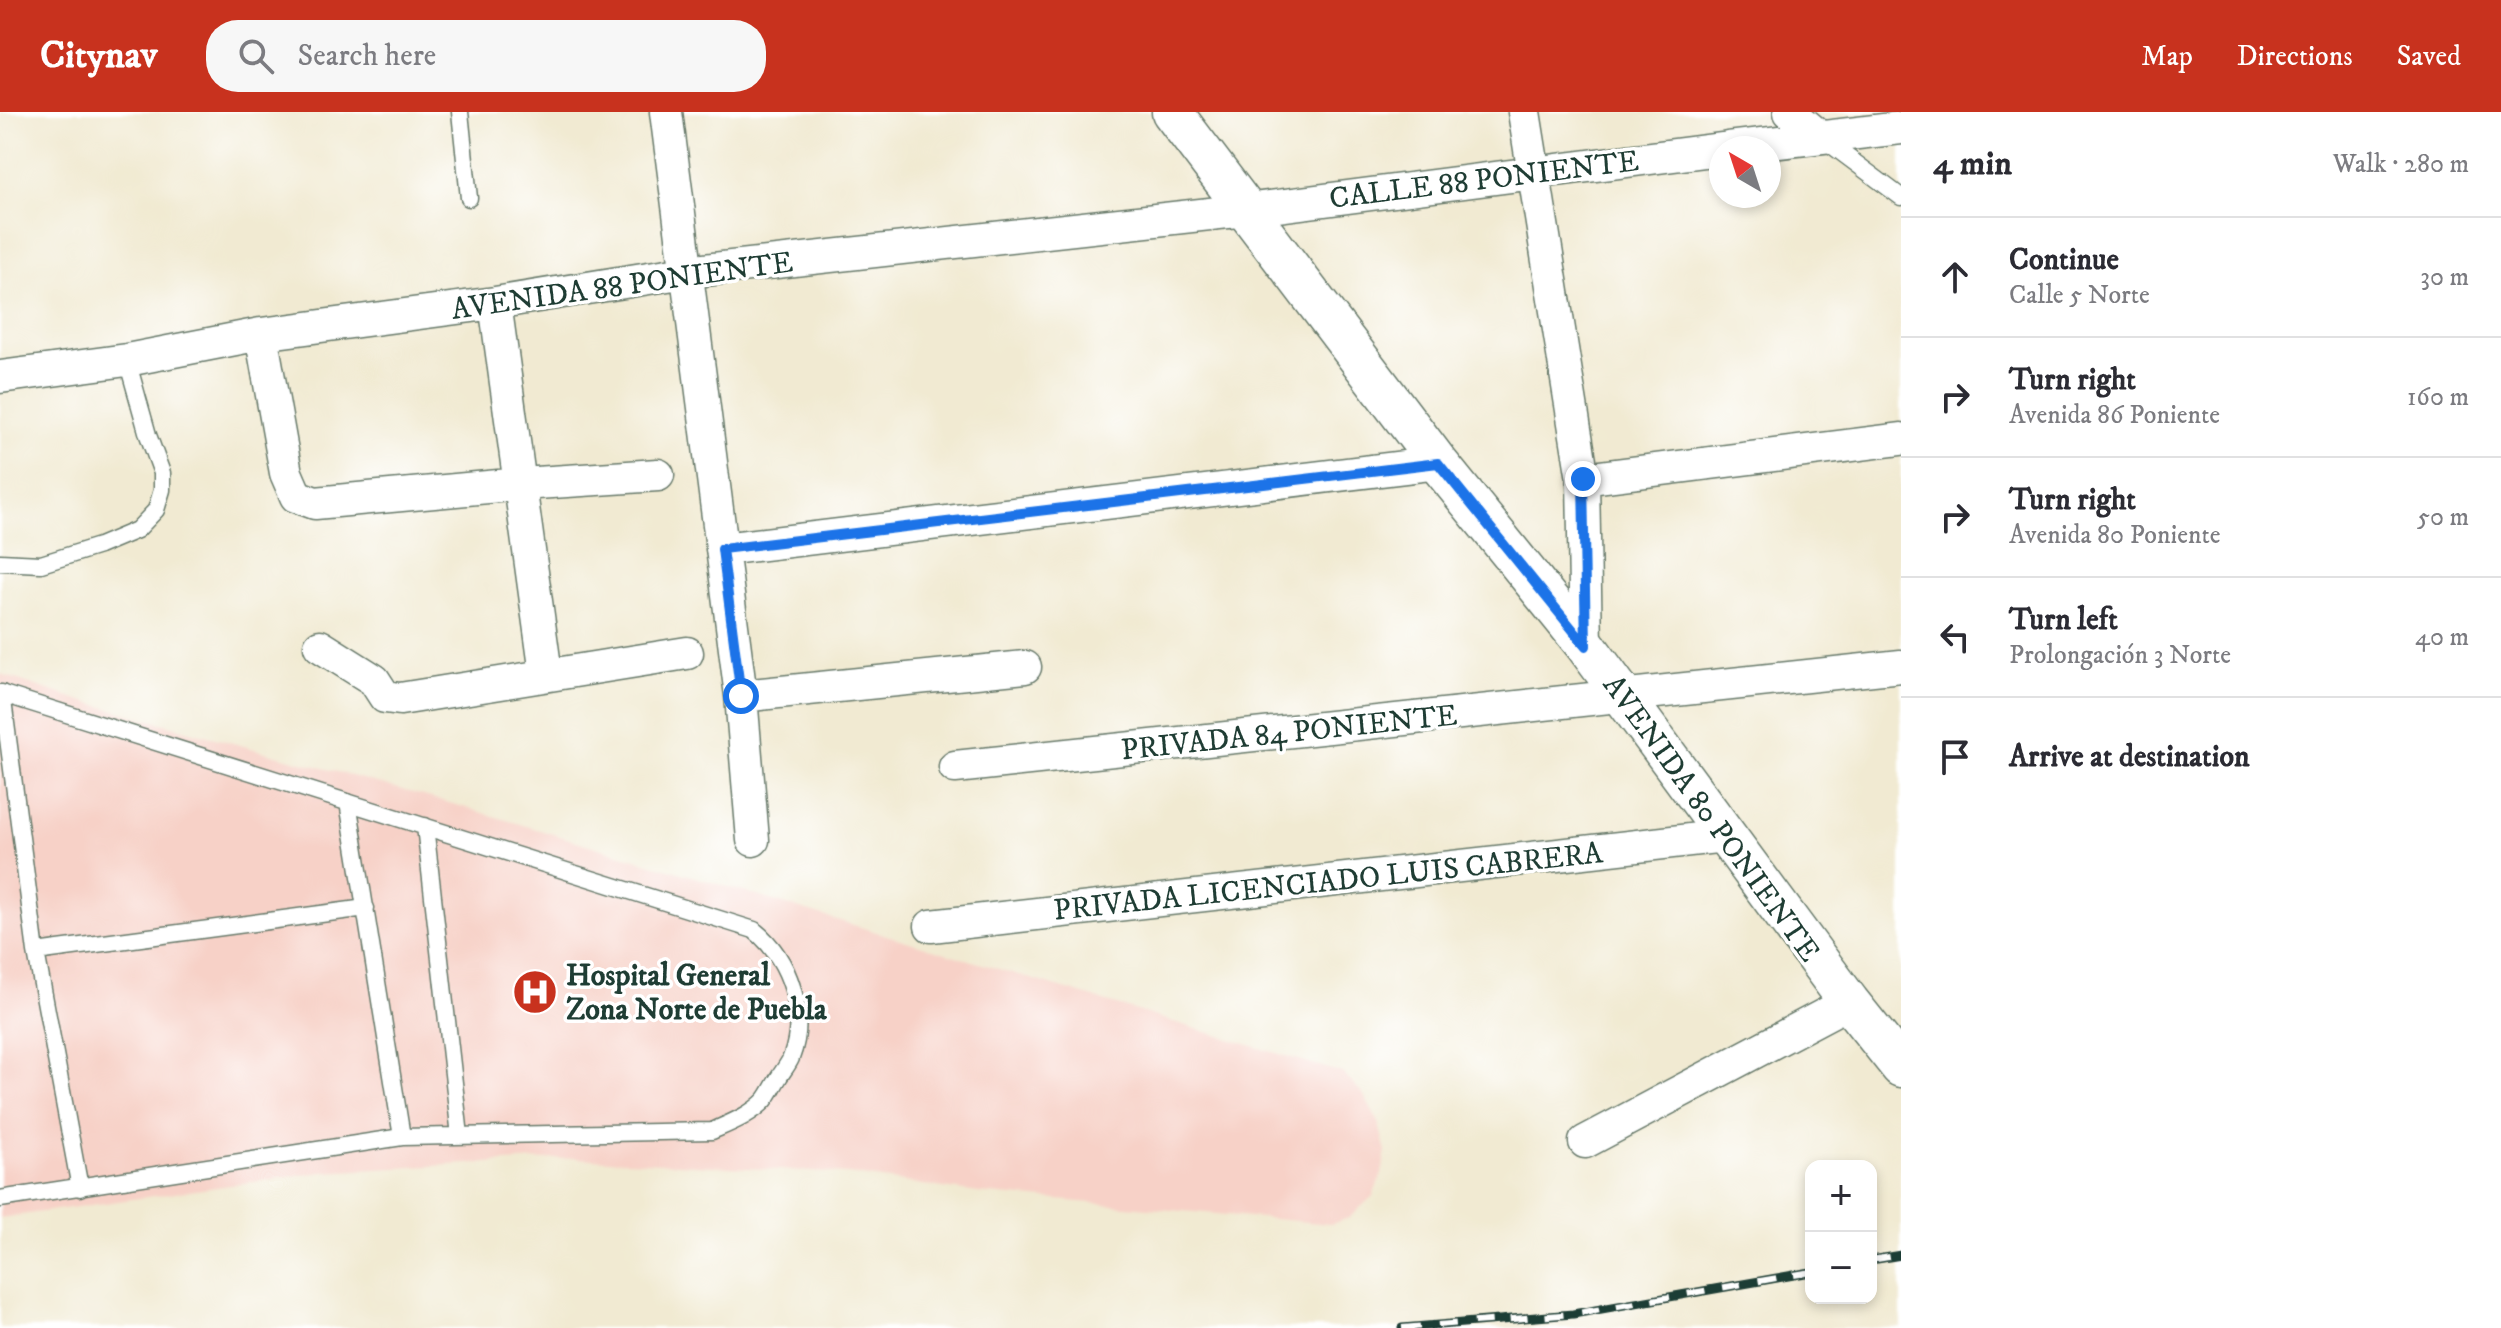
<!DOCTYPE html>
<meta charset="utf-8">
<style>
:root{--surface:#fff;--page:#f7f7f7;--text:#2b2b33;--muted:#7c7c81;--line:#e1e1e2;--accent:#c8321e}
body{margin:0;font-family:"IM FELL DW Pica",serif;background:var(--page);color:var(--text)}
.controls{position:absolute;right:24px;bottom:24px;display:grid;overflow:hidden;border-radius:16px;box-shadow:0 4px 12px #0003}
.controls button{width:72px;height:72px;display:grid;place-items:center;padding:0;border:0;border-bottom:2px solid var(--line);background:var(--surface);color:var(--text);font:40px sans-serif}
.compass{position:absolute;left:1709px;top:24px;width:72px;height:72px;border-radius:50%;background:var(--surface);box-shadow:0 4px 12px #0003;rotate:321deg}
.stop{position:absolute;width:24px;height:24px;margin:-18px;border:6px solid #1a73e8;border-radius:50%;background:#fff}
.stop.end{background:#1a73e8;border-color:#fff;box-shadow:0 2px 8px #0008}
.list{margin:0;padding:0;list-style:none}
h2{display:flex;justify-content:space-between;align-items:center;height:104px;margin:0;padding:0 32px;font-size:34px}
h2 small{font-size:26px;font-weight:400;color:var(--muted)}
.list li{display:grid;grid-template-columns:52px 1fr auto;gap:24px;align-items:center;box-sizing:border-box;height:120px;padding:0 32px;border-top:2px solid var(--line)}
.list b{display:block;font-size:30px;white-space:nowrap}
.list p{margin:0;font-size:26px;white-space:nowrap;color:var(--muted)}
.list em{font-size:26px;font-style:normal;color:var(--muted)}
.icon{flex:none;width:44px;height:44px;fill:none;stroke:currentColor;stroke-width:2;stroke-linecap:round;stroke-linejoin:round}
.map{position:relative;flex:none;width:1901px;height:1216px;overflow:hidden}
header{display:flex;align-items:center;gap:48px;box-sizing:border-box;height:112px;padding:0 40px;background:var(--accent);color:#fff}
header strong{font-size:38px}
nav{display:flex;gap:44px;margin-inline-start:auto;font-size:28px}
.search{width:560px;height:72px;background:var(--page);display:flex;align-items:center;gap:20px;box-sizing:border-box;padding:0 28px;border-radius:32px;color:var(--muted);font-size:30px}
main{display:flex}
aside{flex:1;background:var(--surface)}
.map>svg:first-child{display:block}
</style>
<header>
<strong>Citynav</strong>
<div class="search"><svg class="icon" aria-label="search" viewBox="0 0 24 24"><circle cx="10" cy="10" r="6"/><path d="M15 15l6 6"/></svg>Search here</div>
<nav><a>Map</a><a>Directions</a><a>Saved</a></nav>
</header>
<main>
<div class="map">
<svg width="1901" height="1216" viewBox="0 0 1901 1216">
<rect width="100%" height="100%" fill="#fff"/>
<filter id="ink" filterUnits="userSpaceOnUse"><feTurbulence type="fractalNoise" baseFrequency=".0125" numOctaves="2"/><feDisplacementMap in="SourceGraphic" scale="16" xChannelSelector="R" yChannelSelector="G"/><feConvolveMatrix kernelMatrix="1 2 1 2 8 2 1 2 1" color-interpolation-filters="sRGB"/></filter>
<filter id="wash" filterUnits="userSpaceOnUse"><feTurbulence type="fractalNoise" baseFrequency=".006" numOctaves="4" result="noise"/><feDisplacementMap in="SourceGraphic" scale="32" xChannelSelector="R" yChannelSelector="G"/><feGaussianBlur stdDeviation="1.8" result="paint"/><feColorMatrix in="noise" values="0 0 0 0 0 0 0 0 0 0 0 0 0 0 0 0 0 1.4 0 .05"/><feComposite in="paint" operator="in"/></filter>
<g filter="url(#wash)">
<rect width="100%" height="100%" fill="#f1ead2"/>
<!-- built -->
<path fill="#f7d1c7" d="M0,562L82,589L460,694L1342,961L1363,982L1378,1009L1386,1039L1382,1062L1373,1084L1349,1106L1331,1112L978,1081L848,1062L575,1046L322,1060L0,1106Z"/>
</g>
<g filter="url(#ink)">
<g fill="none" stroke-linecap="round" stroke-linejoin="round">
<!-- service casing -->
<g stroke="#687a6b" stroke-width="19">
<path id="service" d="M460,0L469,86
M1822,26L1901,85
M0,450L41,452L99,434L137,418L156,398L162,378V361L148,323L127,248
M0,581L754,818C790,847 808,901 791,946C788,953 782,960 778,967C774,973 770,982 765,988C751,1003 730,1011 712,1019L402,1025L0,1087
M2,581L36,840L366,796
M348,690L402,1025
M425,714L460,1024
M36,840L80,1076"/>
</g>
<!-- minor casing -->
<g stroke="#687a6b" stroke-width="35">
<path id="minor" d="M666,0L741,584L753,728
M1524,0L1583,367L1586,534
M1790,0L1820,25
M1728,36L1901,16
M495,191L546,562
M261,222L286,361L296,384L315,391L521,372L658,363
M0,265L127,248L261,222L495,191L686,160L1246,98L1721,37
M1583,367L1901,327
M722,437L1438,351
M320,534L374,568L385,585L400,587L687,541
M741,584L1025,555
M955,655L1901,554
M931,814L1725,724
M1585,1030L1849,890"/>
</g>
<!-- tertiary casing -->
<g stroke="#687a6b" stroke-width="43">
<path id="tertiary" d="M1172,0L1438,351L1586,534L1849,890L1901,955"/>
</g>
<!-- service -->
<use href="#service" stroke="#fff" stroke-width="16"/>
<!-- minor -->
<use href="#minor" stroke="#fff" stroke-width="32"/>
<!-- tertiary -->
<use href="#tertiary" stroke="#fff" stroke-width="40"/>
<!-- rail casing -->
<g stroke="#1f3d34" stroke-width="9">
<path id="rail" d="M1871,1148L1901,1143
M1402,1216L1573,1202L1811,1160"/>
</g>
<!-- rail -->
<use href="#rail" stroke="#fff" stroke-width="6" stroke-dasharray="18" stroke-linecap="butt"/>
</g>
</g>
<g fill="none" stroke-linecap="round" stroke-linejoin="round" filter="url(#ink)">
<!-- route -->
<path stroke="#1a73e8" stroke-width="10" d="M741,584L722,437L1438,351L1586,534L1583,367"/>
</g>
<!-- icons -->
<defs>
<g id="hospital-disc" transform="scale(2.3)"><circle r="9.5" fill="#c8321e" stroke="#fff"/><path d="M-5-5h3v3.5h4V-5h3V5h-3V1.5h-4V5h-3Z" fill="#fff"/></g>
</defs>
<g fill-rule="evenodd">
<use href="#hospital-disc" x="535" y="880"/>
</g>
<g text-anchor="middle" stroke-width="7" stroke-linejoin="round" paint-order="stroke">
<!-- street labels -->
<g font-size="30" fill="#1f3d34" stroke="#fff">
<text transform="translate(1484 67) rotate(-7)" y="10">CALLE 88 PONIENTE</text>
<text transform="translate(622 173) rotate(-8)" y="10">AVENIDA 88 PONIENTE</text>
<text transform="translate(1289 620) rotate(-6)" y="10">PRIVADA 84 PONIENTE</text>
<text transform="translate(1712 706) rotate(54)" y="10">AVENIDA 80 PONIENTE</text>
<text transform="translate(1328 769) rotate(-6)" y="10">PRIVADA LICENCIADO LUIS CABRERA</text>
</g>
<!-- poi labels -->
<g font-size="30" font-weight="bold" fill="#1f3d34" stroke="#fff" text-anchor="start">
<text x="566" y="873">Hospital General<tspan x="566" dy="34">Zona Norte de Puebla</tspan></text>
</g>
</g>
</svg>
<div class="controls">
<button>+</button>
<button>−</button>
</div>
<svg class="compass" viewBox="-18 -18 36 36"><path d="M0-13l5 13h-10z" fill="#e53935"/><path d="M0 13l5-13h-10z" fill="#7c7c81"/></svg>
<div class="stop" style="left:741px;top:584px"></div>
<div class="stop end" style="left:1583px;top:367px"></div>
</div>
<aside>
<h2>4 min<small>Walk · 280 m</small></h2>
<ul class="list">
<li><svg class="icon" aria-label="ahead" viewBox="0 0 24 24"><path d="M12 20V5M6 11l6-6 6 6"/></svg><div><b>Continue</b><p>Calle 5 Norte</p></div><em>30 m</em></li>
<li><svg class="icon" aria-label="right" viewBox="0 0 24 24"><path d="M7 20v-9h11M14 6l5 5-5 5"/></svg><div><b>Turn right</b><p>Avenida 86 Poniente</p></div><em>160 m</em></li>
<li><svg class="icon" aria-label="right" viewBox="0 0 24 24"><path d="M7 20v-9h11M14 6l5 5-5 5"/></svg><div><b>Turn right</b><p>Avenida 80 Poniente</p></div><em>50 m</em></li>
<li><svg class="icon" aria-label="left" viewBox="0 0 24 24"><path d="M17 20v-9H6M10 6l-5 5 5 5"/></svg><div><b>Turn left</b><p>Prolongación 3 Norte</p></div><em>40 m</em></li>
<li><svg class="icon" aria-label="arrive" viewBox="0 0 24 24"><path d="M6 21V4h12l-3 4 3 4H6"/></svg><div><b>Arrive at destination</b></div></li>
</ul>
</aside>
</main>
